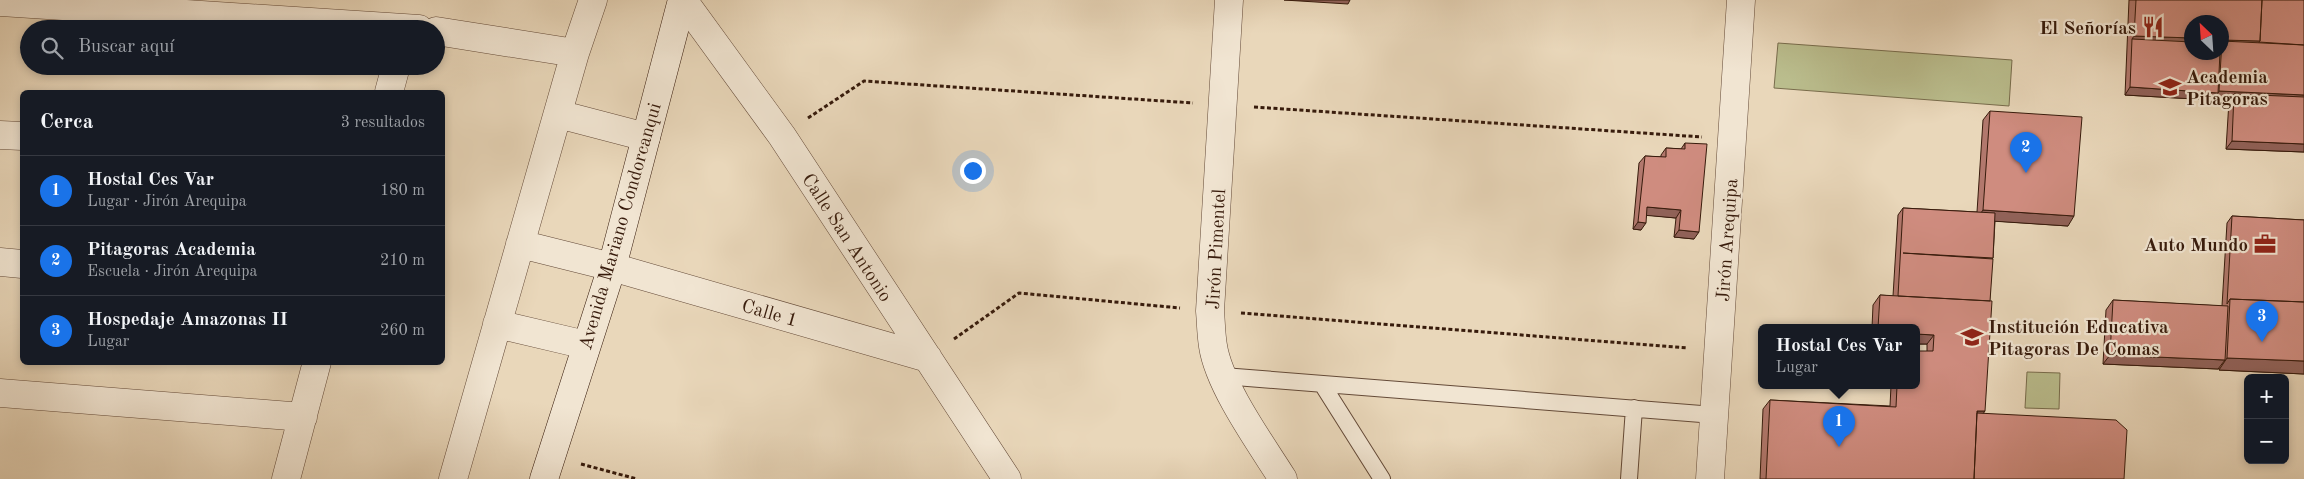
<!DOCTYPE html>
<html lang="es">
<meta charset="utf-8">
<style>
:root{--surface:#171b24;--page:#242831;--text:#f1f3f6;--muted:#9ea1a6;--line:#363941;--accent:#1a73e8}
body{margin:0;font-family:"Old Standard TT",serif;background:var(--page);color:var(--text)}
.controls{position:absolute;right:15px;bottom:15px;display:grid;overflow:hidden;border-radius:8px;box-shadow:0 2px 8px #0003}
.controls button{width:45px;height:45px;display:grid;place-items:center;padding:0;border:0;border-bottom:1px solid var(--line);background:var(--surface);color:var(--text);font:25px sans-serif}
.compass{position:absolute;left:2184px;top:15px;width:45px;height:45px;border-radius:50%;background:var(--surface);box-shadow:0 2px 8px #0003;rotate:335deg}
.you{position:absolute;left:972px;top:170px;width:18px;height:18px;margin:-12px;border:4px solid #fff;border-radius:50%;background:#1a73e8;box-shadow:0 0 0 8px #1a73e833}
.badge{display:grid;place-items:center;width:32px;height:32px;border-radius:50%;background:var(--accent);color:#fff;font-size:16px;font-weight:700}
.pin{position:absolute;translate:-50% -41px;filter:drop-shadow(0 1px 2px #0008)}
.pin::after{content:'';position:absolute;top:26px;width:18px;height:15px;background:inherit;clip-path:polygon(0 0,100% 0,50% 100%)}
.popup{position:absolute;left:1758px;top:324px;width:162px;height:65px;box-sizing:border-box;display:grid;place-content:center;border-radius:8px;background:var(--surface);filter:drop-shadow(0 1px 4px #0005);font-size:16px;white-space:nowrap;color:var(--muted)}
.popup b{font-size:19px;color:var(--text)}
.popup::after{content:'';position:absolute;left:50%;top:100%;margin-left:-10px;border:10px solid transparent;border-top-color:var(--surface)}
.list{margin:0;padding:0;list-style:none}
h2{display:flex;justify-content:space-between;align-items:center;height:65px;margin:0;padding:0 20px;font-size:21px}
h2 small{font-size:16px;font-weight:400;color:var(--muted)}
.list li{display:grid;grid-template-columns:32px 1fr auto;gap:15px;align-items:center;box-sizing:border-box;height:70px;padding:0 20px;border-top:1px solid var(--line)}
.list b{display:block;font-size:19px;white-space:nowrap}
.list p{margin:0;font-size:16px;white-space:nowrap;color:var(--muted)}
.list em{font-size:16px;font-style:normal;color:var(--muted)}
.icon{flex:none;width:28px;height:28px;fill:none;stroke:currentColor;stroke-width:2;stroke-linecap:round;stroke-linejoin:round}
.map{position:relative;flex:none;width:2304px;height:479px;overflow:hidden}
.search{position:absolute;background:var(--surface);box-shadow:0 2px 8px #0003;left:20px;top:20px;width:425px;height:55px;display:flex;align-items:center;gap:12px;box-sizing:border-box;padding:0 18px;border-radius:28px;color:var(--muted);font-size:19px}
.panel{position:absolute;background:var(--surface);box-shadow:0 2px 8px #0003;left:20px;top:90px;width:425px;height:275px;border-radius:8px}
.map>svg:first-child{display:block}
</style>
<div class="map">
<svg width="2304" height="479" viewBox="0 0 2304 479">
<rect width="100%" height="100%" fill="#e9d7ba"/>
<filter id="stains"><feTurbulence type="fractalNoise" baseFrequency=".004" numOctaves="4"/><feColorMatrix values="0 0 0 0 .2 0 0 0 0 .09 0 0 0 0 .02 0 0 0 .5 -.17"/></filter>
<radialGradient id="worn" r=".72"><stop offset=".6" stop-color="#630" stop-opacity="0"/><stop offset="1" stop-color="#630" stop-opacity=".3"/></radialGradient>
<!-- green -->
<path fill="#babd8d" stroke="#786c4c" d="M1778,43L2012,60L2009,106L1774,88Z
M2027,372L2060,373L2059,409L2025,408Z"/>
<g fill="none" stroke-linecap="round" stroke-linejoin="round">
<!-- lane casing -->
<g stroke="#644a38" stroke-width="18">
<path id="lane" d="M1223,376L1714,415
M1322,384L1382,479
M1629,479L1634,408"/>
</g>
<!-- street casing -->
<g stroke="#644a38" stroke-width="29">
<path id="street" d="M683,0L782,136L1007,479
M1229,0L1210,311C1211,322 1211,334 1213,346C1219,386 1261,444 1283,479
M0,2L419,29
M436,31L575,53
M389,92L396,66
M558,114L646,137
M0,135L22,136
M520,244L612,267L928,358
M0,262L22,264
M497,324L586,345
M0,393L303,417
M286,479L317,362
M453,479L575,53L593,0
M1710,479L1741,0"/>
</g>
<!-- secondary casing -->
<g stroke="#371b0c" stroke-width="29">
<path id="secondary" d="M544,479L612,267L682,0"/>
</g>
<!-- path -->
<path stroke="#371b0c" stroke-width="3" stroke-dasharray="4 2.5" stroke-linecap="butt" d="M1254,107L1702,137
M808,118L864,81L1193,103
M1241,313L1688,348
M954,339L1019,293L1180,308
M581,464L637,479"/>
<!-- lane -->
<use href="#lane" stroke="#f1e5d2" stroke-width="16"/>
<!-- street -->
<use href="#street" stroke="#f1e5d2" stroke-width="28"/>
<!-- secondary -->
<use href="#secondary" stroke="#f1e5d2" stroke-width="28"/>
</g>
<!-- wall -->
<path fill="#b2786d" stroke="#371b0c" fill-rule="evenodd" d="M2129,0H2304V152L2226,149L2229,101L2125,95ZM2222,22V52H2192Z
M1990,111L2068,226L1995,221L1993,258L1992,259L1983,414L2124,479H1760L1763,409L1770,400L1890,406L1891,386H1916L1927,351V344H1916V328H1872L1873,305L1880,295L1893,296L1898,215L1903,208L1977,212L1983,120Z
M1685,143L1694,239L1674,237L1676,218L1647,215L1641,230L1633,229L1639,163L1645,156L1661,157V155L1666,148L1681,149Z
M2232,216L2304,220V374L2219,370V368L2218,369L2103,364L2106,310L2113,300L2222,306L2227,223Z"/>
<!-- shaded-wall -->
<path fill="#916259" stroke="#371b0c" d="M1284,0H1350L1348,4Z
M2134,36L2192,38V50L2132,39Z
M2222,40L2260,41L2257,45L2222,41Z
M2130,87L2218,93L2219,91L2304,95V105L2234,94L2229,101L2125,95Z
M2232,141L2304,144V152L2226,149Z
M1647,207L1681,210L1676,218L1642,215Z
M1983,210L2074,216L2068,226L1976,220Z
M1638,222L1646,223L1641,230L1633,229Z
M1679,230L1699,232L1694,239L1674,237Z
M1903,253L1993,258L1987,266Z
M1916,334L1934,335L1927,344H1916Z
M2110,355L2225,360L2218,369L2103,364Z
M2227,358L2304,361V374L2219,370Z
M1977,411H1985L1978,421Z"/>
<!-- building -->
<path fill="#cf8c7f" stroke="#371b0c" d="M2136,0H2262L2260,41L2222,40V22H2192V38L2134,36Z
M2262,0H2304V45L2259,42L2260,41Z
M2132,39L2192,42V52H2220L2218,93L2130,87Z
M2222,41L2304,45V95L2219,91Z
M2234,94L2304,97V144L2232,141Z
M1990,111L2082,117L2074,216L1983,210Z
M1685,143L1707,144L1699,232L1679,230L1681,210L1647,207L1646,223L1638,222L1645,156L1666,157V148L1685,149Z
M1903,208L1995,213L1993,258L1903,253L1993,259L1990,301L1898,296Z
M2232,216L2304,220V302L2230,299L2227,304Z
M1880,295L1992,301L1985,411H1977L1974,479H1766L1770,400L1896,407L1897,386H1916V351H1933L1934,335L1916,334V328H1878Z
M2230,299L2304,302V361L2227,358Z
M2113,300L2228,306L2225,360L2110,355Z
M1977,413L2116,420L2127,430L2124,479H1974Z"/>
<!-- icons -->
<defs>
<g id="restaurant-bare" transform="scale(1.725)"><path d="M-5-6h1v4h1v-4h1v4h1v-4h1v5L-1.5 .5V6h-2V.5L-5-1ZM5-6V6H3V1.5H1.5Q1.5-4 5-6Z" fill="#8f2418" stroke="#f1e5d2" stroke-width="2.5" paint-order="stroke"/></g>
<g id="school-bare" transform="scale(1.725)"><path d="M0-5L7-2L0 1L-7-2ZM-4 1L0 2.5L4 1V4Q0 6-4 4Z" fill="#8f2418" stroke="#f1e5d2" stroke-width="2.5" paint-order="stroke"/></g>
<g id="office-bare" transform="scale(1.725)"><path d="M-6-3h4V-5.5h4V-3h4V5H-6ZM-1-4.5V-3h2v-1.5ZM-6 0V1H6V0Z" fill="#8f2418" stroke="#f1e5d2" stroke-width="2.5" paint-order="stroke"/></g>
</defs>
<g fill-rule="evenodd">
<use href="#restaurant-bare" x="2153" y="27"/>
<use href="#school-bare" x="2170" y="87"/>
<use href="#office-bare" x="2265" y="244"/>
<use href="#school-bare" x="1972" y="337"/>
</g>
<g text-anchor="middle" stroke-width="4.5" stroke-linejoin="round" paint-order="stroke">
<!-- poi labels -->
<g font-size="19" font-weight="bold" fill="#371b0c" stroke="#f1e5d2" text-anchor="end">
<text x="2136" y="34">El Señorías</text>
<text x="2186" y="83" text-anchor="start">Academia<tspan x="2186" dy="22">Pitagoras</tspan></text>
<text x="2248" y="251">Auto Mundo</text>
<text x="1988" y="333" text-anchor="start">Institución Educativa<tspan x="1988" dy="22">Pitagoras De Comas</tspan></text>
</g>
<!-- street labels -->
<g font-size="19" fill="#371b0c" stroke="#f1e5d2">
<text transform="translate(619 226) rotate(-74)" y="7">Avenida Mariano Condorcanqui</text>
<text transform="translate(848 237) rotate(57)" y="7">Calle San Antonio</text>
<text transform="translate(1726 240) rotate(-86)" y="7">Jirón Arequipa</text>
<text transform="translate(1215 249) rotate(-87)" y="7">Jirón Pimentel</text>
<text transform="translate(770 312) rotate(16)" y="7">Calle 1</text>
</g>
</g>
<rect width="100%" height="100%" filter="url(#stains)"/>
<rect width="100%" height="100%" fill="url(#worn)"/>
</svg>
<div class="controls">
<button>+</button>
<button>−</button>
</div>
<svg class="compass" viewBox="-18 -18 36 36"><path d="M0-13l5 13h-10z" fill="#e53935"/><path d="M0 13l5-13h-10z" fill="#9ea1a6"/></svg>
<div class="you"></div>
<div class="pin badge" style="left:1839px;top:447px">1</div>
<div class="popup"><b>Hostal Ces Var</b>Lugar</div>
<div class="pin badge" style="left:2026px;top:173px">2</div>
<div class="pin badge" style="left:2262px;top:342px">3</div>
<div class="search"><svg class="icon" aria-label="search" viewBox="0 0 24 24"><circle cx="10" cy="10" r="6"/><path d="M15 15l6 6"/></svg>Buscar aquí</div>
<section class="panel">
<h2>Cerca<small>3 resultados</small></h2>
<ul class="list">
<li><span class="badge">1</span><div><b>Hostal Ces Var</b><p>Lugar · Jirón Arequipa</p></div><em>180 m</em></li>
<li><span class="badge">2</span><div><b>Pitagoras Academia</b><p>Escuela · Jirón Arequipa</p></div><em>210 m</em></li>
<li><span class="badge">3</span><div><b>Hospedaje Amazonas II</b><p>Lugar</p></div><em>260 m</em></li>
</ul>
</section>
</div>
